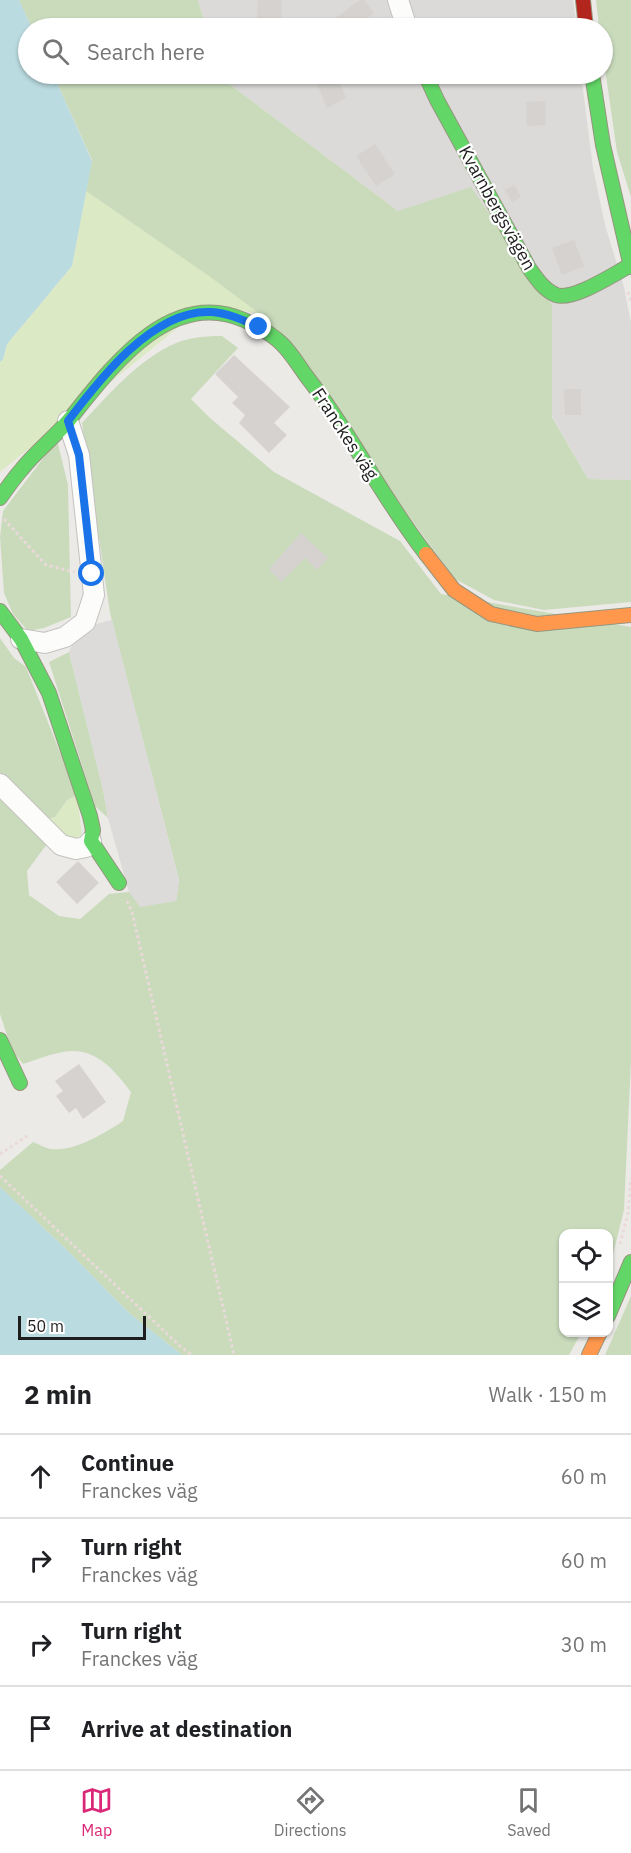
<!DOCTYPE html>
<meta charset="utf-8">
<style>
:root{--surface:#fff;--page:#f6f6f6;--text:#202124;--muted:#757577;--line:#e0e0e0;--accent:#db2777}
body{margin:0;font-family:"IBM Plex Sans",sans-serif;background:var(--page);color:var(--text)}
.controls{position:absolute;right:18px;bottom:18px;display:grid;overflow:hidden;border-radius:12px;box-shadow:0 2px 4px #0004}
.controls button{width:54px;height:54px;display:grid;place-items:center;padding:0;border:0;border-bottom:2px solid var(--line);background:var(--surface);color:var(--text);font:30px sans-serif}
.scale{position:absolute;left:18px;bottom:15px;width:128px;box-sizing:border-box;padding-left:6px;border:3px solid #1e1e1e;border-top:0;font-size:16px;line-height:21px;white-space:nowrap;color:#1e1e1e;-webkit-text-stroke:4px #fff;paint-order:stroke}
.stop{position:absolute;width:18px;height:18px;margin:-14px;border:4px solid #1a73e8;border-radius:50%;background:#fff}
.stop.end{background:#1a73e8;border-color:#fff;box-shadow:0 2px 6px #0008}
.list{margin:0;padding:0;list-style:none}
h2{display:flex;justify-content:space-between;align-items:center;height:78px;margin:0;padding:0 24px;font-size:26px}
h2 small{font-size:20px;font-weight:400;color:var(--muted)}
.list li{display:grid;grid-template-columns:39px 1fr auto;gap:18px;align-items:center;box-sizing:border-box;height:84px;padding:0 24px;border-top:2px solid var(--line)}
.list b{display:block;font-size:22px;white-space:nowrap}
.list p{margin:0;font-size:20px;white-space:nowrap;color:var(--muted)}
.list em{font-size:20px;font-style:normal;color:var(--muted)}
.icon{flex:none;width:33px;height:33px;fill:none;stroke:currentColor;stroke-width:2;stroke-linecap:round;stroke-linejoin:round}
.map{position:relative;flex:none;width:631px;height:1355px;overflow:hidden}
.search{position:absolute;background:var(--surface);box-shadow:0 2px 4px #0004;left:18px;right:18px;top:18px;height:66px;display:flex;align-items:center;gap:15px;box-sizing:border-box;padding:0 21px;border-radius:33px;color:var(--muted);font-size:22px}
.sheet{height:414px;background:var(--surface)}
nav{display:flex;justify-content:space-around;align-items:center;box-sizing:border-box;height:84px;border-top:2px solid var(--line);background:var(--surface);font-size:16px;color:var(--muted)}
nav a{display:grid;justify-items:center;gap:3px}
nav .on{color:var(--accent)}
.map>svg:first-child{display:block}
</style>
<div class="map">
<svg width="631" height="1355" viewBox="0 0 631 1355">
<rect width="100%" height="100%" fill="#eceae7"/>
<!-- residential -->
<path fill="#dbdad8" d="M198,0H573L577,28H206Z
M219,74H581L593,168L605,225L624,287L631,323V480L588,479L552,416V305L398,211L220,77Z"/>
<!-- grass -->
<path fill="#dce9c5" d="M86,191L213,278L260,314L207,304L0,472V362L3,359L7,344L72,266Z
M77,795L82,835L73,839L55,834L43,820L55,817L67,800Z"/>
<!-- forest -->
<path fill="#cadbbc" d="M19,0H198L206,28H32Z
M596,0H631V197L617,152L603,55L602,28H599Z
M53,74H219L220,77L398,211L471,187L552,305V417L588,479L631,480V602L544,610L494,600L455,579L260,314L209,276L86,191L92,160Z
M222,336L238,348L191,399L210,418L274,472L400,541L441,594L631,627V1061L624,1210L609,1270L608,1234H564V1332L581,1333L569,1355H182L129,1313L66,1249L0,1187V1170L33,1142C38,1144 45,1148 51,1149C74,1152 105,1133 123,1121L131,1092C114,1070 95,1046 63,1052C50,1054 36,1060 23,1064L12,1050L0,1014V794L47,844L27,871L29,895L59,916L80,919L109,894L129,892L176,901L179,880L110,613L82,423C109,394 139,359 176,343C190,337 207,336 222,336Z
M57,440L68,485L71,617L44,628L28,631L13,614L4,593L0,537L3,511Z
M0,638L14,658L26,667L77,795L67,800L55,817L43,820L0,778Z
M69,652L103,789L108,818L95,806L49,662Z
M631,1296V1355H605Z"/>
<!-- parking -->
<path fill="#dcdbda" d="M112,620L179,880L176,901L140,907L129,892L108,818L103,789L69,652L80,628Z"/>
<!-- water -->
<path fill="#badbe0" d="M0,0H19L32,28H28V74H53L92,161L72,266L7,344L3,359L0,362Z
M0,1187L66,1249L129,1313L182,1355H0Z"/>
<!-- building -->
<path fill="#d5d2cf" d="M258,0H282L281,20L257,19Z
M360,0H364L374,13L354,28H339L333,20Z
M330,74H336L346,98L327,108L315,79Z
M545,101L546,125L527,126L526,102Z
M375,144L395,174L376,186L356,156Z
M514,185L521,197L512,202L505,190Z
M574,240L584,266L562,275L552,248Z
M234,355L290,407L274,423L287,435L269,453L239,423L245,415L232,403L238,397L215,374Z
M564,389H581V415H565Z
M301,533L328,558L317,570L305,558L281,582L269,569Z
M78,861L99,883L77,904L56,882Z
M79,1064L106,1102L83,1119L76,1108L69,1113L56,1096L63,1091L55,1081Z"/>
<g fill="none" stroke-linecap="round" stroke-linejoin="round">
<!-- street casing -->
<g stroke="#c3c2c1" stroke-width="22">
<path id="street" d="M398,0L407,28
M21,639L45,643L65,637L85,622L94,595L79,455L68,421
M0,784L61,845L76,849L86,847L91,841"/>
</g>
<!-- fast casing -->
<g stroke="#96967e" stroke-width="16">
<path id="fast" d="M425,74L437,100L529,268C536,278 544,290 556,295C574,301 615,273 631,265
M592,74L603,145L631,267
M0,498C7,488 14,478 22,469C36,451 55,437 69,420C110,369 169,287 244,320C257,326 272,334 282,344C292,354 299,366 307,377C351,433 382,498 426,554
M0,611L21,639L49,693L90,816L93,830L91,841L119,883
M0,1040L20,1083
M608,1316L631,1262"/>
</g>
<!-- slow casing -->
<g stroke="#96967e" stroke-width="16">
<path id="slow" d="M426,554L454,590L491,614L537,624L631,615
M589,1355L600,1332"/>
</g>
<!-- jam casing -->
<g stroke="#96967e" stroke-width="16">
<path id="jam" d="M583,0L586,28"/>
</g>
<!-- path -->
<path stroke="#ead9d9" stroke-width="3" stroke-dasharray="3 3" stroke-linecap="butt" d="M628,292L631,302
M4,519L46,565L75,572
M127,901L132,912L234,1355
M0,1154L30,1134
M0,1176L181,1347L192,1355
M620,1244L628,1213L631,1178"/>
<!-- street -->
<use href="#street" stroke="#fcfcfb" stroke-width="20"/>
<!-- fast -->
<use href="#fast" stroke="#63d668" stroke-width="14"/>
<!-- slow -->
<use href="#slow" stroke="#ff974d" stroke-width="14"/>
<!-- jam -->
<use href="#jam" stroke="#b3261e" stroke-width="14"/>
</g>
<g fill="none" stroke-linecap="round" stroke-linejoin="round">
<!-- route -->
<path stroke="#1a73e8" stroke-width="8" d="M92,574L79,455L68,421C99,380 153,309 211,312C228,313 243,320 259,327"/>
</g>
<g text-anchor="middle" stroke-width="4.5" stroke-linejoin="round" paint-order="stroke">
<!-- street labels -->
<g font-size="18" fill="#1e1e1e" stroke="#fff">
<text transform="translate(497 208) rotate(61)" y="6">Kvarnbergsvägen</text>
<text transform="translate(345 434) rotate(57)" y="6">Franckes väg</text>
</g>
</g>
</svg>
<div class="controls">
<button><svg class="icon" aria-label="locate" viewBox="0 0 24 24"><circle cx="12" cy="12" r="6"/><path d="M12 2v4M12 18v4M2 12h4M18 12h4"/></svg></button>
<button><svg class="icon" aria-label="layers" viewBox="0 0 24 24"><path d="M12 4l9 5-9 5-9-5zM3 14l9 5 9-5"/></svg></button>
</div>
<div class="scale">50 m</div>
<div class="stop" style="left:92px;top:574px"></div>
<div class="stop end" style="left:259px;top:327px"></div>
<div class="search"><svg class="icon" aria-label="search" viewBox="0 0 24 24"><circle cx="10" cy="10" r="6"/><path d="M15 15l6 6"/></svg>Search here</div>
</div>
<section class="sheet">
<h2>2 min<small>Walk · 150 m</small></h2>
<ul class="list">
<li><svg class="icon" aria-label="ahead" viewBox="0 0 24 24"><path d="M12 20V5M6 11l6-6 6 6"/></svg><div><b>Continue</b><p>Franckes väg</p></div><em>60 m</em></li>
<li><svg class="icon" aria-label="right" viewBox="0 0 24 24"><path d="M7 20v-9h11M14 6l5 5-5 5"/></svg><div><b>Turn right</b><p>Franckes väg</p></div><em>60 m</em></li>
<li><svg class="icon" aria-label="right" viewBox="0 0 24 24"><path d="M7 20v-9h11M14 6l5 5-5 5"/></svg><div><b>Turn right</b><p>Franckes väg</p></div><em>30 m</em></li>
<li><svg class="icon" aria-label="arrive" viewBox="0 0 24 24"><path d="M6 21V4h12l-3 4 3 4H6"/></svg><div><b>Arrive at destination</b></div></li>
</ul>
</section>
<nav>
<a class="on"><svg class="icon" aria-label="map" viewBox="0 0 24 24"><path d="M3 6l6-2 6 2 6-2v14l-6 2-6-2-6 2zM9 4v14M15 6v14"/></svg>Map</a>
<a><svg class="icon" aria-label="directions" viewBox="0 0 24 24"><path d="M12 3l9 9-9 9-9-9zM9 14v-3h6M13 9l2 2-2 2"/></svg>Directions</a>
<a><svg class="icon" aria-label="saved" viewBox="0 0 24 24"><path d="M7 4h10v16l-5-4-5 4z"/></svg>Saved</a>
</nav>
